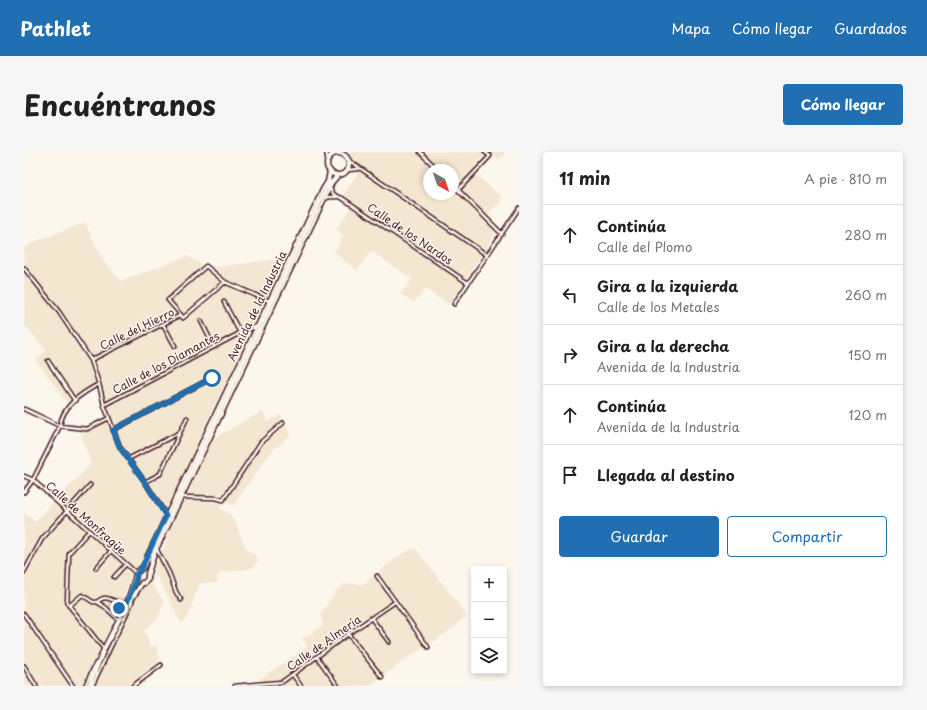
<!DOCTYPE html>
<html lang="es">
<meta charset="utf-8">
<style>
:root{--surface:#fff;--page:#f6f6f6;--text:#202124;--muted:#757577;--line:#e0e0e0;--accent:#1f6fb2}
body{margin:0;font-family:"Playpen Sans",sans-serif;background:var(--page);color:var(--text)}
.controls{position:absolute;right:12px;bottom:12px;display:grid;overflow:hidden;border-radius:4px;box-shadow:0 2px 6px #0003}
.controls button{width:36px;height:36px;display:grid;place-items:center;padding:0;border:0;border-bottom:1px solid var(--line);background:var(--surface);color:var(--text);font:20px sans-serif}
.compass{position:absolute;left:399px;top:12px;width:36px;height:36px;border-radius:50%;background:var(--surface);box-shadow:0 2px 6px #0003;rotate:140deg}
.stop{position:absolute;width:12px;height:12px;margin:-9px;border:3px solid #1f6fb2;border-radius:50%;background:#fff}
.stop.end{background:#1f6fb2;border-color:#fff;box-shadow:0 1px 4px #0008}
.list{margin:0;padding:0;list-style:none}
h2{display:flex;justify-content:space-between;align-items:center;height:52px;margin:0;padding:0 16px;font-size:17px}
h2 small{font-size:13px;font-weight:400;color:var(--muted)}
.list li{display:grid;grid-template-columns:26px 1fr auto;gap:12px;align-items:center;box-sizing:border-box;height:60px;padding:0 16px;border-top:1px solid var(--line)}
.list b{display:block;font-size:15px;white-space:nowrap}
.list p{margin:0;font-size:13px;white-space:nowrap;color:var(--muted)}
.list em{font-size:13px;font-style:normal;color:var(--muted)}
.actions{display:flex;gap:8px;padding:12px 16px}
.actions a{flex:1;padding:9px 0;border:1px solid var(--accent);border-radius:4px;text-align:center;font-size:14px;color:var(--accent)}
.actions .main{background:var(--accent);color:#fff}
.icon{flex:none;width:22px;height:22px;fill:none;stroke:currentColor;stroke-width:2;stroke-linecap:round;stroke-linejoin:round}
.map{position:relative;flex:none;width:495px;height:534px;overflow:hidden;border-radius:4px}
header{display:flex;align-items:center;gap:24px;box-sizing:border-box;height:56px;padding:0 20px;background:var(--accent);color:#fff}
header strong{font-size:19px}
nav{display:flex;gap:22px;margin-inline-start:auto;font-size:14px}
.intro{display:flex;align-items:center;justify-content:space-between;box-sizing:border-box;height:96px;padding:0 24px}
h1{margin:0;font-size:28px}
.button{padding:10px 18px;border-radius:4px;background:var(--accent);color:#fff;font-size:14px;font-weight:700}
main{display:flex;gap:24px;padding:0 24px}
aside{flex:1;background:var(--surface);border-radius:4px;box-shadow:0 2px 6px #0003}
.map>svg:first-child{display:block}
</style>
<header>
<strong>Pathlet</strong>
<nav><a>Mapa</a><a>Cómo llegar</a><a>Guardados</a></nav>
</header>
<div class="intro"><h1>Encuéntranos</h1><a class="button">Cómo llegar</a></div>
<main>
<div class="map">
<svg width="495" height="534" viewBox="0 0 495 534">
<rect width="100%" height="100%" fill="#fbf7ec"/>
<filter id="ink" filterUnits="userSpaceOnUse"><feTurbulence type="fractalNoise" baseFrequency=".025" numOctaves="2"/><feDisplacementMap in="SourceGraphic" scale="8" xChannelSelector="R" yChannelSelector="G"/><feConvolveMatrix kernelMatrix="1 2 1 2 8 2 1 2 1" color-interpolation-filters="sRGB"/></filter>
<g filter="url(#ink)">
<!-- built -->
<path fill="#f3e7d1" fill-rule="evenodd" d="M326,0H463L448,17L452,23L478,45L475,51L464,62L471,82L425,153L401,137L390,151L377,142L388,127L347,99L333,119L310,100L320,83L312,78L327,55L316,47L337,16L331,13L325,3ZM405,18H429V42H405Z
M466,0H482L475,8Z
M61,71L79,108L97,129L164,104L184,116L263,106L188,259L130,387L107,427L79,491L58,534H0V360L11,370L67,312L57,282L83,265L75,236L44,252L12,209L22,198L0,172V116L2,114L0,110V96L15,88Z
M239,259L244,270L256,262L267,282L245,302L209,354L200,348L161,345L190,286Z
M158,348L197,351L196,356L205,362L213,372L217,387L225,399L235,407L229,416L195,421L193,431H176L163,466L157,471L133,423L127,431L140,450L134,466L120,478L127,495L132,492L136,508L106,534H69L107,455L117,437L125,429L136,405Z
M387,397H392L443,464L424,480L382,507L345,534H215L227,533L283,495L278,486L299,474L297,462L313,438L321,432H339L375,404Z"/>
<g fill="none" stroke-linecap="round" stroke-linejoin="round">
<!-- minor casing -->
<g stroke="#4a1f2b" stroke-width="5.5">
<path id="minor" d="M302,0L304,8
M307,0L310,2
M396,0L414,18
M324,8L463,103
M322,18L334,17
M429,33L478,82
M306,36C308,43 312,44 318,46L444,131
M434,38L466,4L461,0
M301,47L305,45H312
M0,116L35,160L67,208L75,232L80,253L96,295L121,330L142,363
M200,150L216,181
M430,152L495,56
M157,163L144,148L182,114L201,130L245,149
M177,169L190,195
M139,172L151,194
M67,208L157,163L159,166L201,130
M24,209L51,249
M80,253L216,181L233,174
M0,257L36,274L63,277L85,266
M89,278L188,226
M104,307L155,281
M0,324L9,328L112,421
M121,330L136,322L163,266
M0,340L9,328L36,274C38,254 58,241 75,232
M157,345L192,346L199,348L237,290L259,271
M65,379L45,401L43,451L80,497
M133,397L308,32
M133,398L145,421L152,440L157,448
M123,404L299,36L303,30
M72,416L87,399
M0,420L18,387L66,333
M353,424L404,495
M90,425L102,412
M73,450C85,439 89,454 103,451
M45,454L58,443L69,450H73L81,455L95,468
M0,462L49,534
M91,464L98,452
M348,467L365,490
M324,482L358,525
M293,505L314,534
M0,514L12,534
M269,523L277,534
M61,534L72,511
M68,534L108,450
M109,534L137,513
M211,534L258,530L324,482L371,450"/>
</g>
<!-- primary casing -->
<g stroke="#4a1f2b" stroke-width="7">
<path id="primary" d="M303 12a11 11 0 1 1 22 0a11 11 0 1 1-22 0Z
M303,35L306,19
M118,431H120L124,427V421L132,396
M105,451L118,431
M65,534L80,497L102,454L111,427L112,421L119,415L133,390L302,37L314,23"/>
</g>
<!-- minor -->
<use href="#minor" stroke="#fbf7ec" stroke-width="2.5"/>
<!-- primary -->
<use href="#primary" stroke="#fbf7ec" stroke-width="4"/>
</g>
</g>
<g fill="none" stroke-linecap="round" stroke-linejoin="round" filter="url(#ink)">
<!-- route -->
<path stroke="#1f6fb2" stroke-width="5" d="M95,456L98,452L103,451L112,427V422L117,417L120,411L142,364L121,330L96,296L89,278L188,226"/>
</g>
<g text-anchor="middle" stroke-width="3" stroke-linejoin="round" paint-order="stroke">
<!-- street labels -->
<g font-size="11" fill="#4a1f2b" stroke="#fbf7ec">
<text transform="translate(386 82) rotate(34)" y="4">Calle de los Nardos</text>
<text transform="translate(233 154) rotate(-64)" y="4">Avenida de la Industria</text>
<text transform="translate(113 177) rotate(-26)" y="4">Calle del Hierro</text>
<text transform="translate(142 211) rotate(-28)" y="4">Calle de los Diamantes</text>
<text transform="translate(62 366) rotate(42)" y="4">Calle de Monfragüe</text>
<text transform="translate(300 491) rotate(-35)" y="4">Calle de Almería</text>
</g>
</g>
</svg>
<div class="controls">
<button>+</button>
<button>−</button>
<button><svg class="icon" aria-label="layers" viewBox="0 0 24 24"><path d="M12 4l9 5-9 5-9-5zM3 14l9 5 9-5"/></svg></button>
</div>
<svg class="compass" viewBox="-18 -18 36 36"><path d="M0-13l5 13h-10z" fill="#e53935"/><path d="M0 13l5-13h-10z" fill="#757577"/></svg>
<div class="stop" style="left:188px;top:226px"></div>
<div class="stop end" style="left:95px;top:456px"></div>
</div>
<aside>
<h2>11 min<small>A pie · 810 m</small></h2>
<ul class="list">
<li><svg class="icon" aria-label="ahead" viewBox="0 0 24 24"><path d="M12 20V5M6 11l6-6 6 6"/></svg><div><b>Continúa</b><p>Calle del Plomo</p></div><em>280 m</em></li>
<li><svg class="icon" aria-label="left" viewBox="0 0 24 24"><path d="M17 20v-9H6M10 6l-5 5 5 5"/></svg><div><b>Gira a la izquierda</b><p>Calle de los Metales</p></div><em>260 m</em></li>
<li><svg class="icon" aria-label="right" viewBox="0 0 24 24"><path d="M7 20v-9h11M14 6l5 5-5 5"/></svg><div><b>Gira a la derecha</b><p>Avenida de la Industria</p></div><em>150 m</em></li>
<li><svg class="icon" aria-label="ahead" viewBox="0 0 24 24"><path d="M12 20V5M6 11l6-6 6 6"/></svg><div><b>Continúa</b><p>Avenida de la Industria</p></div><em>120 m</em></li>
<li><svg class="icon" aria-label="arrive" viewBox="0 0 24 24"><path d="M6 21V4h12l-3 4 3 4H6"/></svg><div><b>Llegada al destino</b></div></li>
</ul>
<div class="actions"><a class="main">Guardar</a><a>Compartir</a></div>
</aside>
</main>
